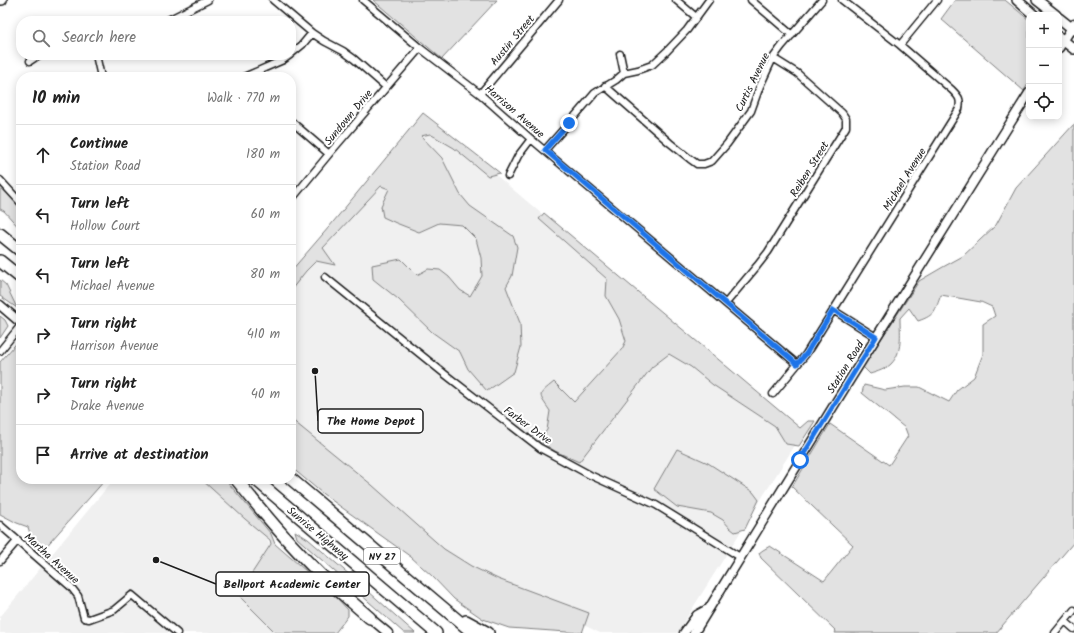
<!DOCTYPE html>
<meta charset="utf-8">
<style>
:root{--surface:#fff;--page:#f2f2f2;--text:#222;--muted:#767676;--line:#e0e0e0}
body{margin:0;font-family:Kalam,sans-serif;background:var(--page);color:var(--text)}
.controls{position:absolute;right:12px;top:12px;display:grid;overflow:hidden;border-radius:8px;box-shadow:0 2px 10px #0003}
.controls button{width:36px;height:36px;display:grid;place-items:center;padding:0;border:0;border-bottom:1px solid var(--line);background:var(--surface);color:var(--text);font:20px sans-serif}
.stop{position:absolute;width:12px;height:12px;margin:-9px;border:3px solid #1a73e8;border-radius:50%;background:#fff}
.stop.end{background:#1a73e8;border-color:#fff;box-shadow:0 1px 4px #0008}
.list{margin:0;padding:0;list-style:none}
h2{display:flex;justify-content:space-between;align-items:center;height:52px;margin:0;padding:0 16px;font-size:17px}
h2 small{font-size:13px;font-weight:400;color:var(--muted)}
.list li{display:grid;grid-template-columns:26px 1fr auto;gap:12px;align-items:center;box-sizing:border-box;height:60px;padding:0 16px;border-top:1px solid var(--line)}
.list b{display:block;font-size:15px;white-space:nowrap}
.list p{margin:0;font-size:13px;white-space:nowrap;color:var(--muted)}
.list em{font-size:13px;font-style:normal;color:var(--muted)}
.icon{flex:none;width:22px;height:22px;fill:none;stroke:currentColor;stroke-width:2;stroke-linecap:round;stroke-linejoin:round}
.map{position:relative;flex:none;width:1074px;height:633px;overflow:hidden}
.search{position:absolute;background:var(--surface);box-shadow:0 2px 10px #0003;left:16px;top:16px;width:280px;height:44px;display:flex;align-items:center;gap:10px;box-sizing:border-box;padding:0 14px;border-radius:16px;color:var(--muted);font-size:15px}
.panel{position:absolute;background:var(--surface);box-shadow:0 2px 10px #0003;left:16px;top:72px;width:280px;height:412px;border-radius:16px}
.map>svg:first-child{display:block}
</style>
<div class="map">
<svg width="1074" height="633" viewBox="0 0 1074 633">
<rect width="100%" height="100%" fill="#fff"/>
<filter id="ink" filterUnits="userSpaceOnUse"><feTurbulence type="fractalNoise" baseFrequency=".025" numOctaves="2"/><feDisplacementMap in="SourceGraphic" scale="8" xChannelSelector="R" yChannelSelector="G"/><feConvolveMatrix kernelMatrix="1 2 1 2 8 2 1 2 1" color-interpolation-filters="sRGB"/></filter>
<g filter="url(#ink)">
<!-- built -->
<path fill="#f0f0f0" d="M426,116L802,434L677,633H600L439,554L291,426V285Z
M114,479H202L233,505L244,493L273,551L241,588L282,633H0V617Z"/>
<!-- green -->
<path fill="#e2e2e2" stroke="#7f7f7f" d="M373,0H497L442,59Z
M955,0H1005L1029,20V82L1024,91L941,19Z
M423,113L500,173L488,176L454,148L430,134L421,136L442,158L460,194L470,206L513,236L517,247L512,276L506,287L520,323L521,347L514,372L487,391L468,369L460,352L432,332L398,299L373,279L372,265L401,259L417,275L428,269L440,270L449,277L460,290L470,296L482,276L481,258L476,239L462,225L439,223L419,232L396,223L383,217L381,206L389,189L381,186L323,248L335,265L316,261L306,271L291,290V271L329,227Z
M1074,124V542L996,633H835L836,631L761,558L759,553L763,550L770,546L824,581L853,545L792,487L830,424L889,465L908,436L905,428L862,393L864,385L885,390L905,387H919L949,402L957,390L974,377L983,354V324L995,316L992,307L981,302L941,295C935,310 936,315 918,321L909,308L900,318C900,334 903,352 891,364C886,369 877,372 870,374L863,367L919,281L943,267L963,256L996,225L1016,188Z
M0,186L21,208V230L4,211L0,209Z
M544,213L800,428L808,421H815L799,446L786,444L775,426L713,385L691,367L669,354L652,367L579,462L555,451L539,441L547,430L550,411C538,393 537,396 554,382L574,402L622,349L626,341L619,319L606,296L607,279L539,219Z
M0,280L6,285L17,308L0,296Z
M0,316L5,320L8,326L0,338Z
M21,338V479H106L43,550C34,542 31,538 28,527L17,523L0,514V362Z
M291,419L372,485L444,549L471,566L498,579L589,613L582,633L509,628L483,619L454,599L432,576L411,557L323,494L291,467Z
M677,449L708,463L753,492L759,500L745,529L735,532L730,528L723,520L711,513L677,507L654,489Z
M201,479H225L271,534L275,544L337,598L348,610V616L335,633H276L242,599L239,593L271,544L270,540L245,519Z
M295,531L308,539L358,582L415,633H404L297,538Z"/>
<g fill="none" stroke-linecap="round" stroke-linejoin="round">
<!-- street casing -->
<g stroke="#1c1c1c" stroke-width="9">
<path id="street" d="M273,0L312,33L324,41L343,51L354,59L386,87
M363,0L420,48L480,94L531,139L797,364
M676,0L696,17
M751,0L792,35
M166,21L208,0
M900,45L937,0
M291,54L302,45L312,33
M620,54L624,73
M96,55L101,77
M30,61L39,55
M244,77L283,60L290,55
M605,86L670,143L690,159L697,164H704L712,161L727,144L751,111L760,86L773,58L782,46L822,0
M480,94L559,0
M291,122H292L329,154
M545,150L569,123L595,93L616,80L624,73L638,70L652,65L667,51L687,30L709,0
M508,176L518,156L531,139
M0,180L21,203
M291,200L329,154L420,48
M325,277L446,375L540,448L590,475L656,505L740,557
M726,303L757,266L768,252L846,127V119L842,113L797,73L773,58
M833,310L876,337
M0,351L21,325
M773,394L806,354L959,109C961,99 959,97 952,90L900,45L842,0
M0,525L71,587L78,596L84,618L89,619L114,610L132,595L177,633
M0,561L18,540
M1065,621L1074,629
M1055,633L1074,610"/>
</g>
<!-- secondary casing -->
<g stroke="#1c1c1c" stroke-width="11">
<path id="secondary" d="M1059,48L1074,24
M0,305L21,323
M370,618L388,633
M684,633L697,615L706,610
M694,633L844,389L1029,93"/>
</g>
<!-- primary casing -->
<g stroke="#1c1c1c" stroke-width="12">
<path id="primary" d="M0,0H2
M1017,0L1034,15
M1037,0L1056,15
M1059,18L1074,30
M1059,37L1074,49"/>
</g>
<!-- highway casing -->
<g stroke="#1c1c1c" stroke-width="14">
<path id="highway" d="M0,234L21,251
M0,261L21,278
M236,479C263,513 291,546 322,576C338,590 354,604 370,618
M255,479L436,633
M291,479L473,633
M466,621L488,633"/>
</g>
<!-- street -->
<use href="#street" stroke="#fff" stroke-width="6"/>
<!-- secondary -->
<use href="#secondary" stroke="#fff" stroke-width="8"/>
<!-- primary -->
<use href="#primary" stroke="#fff" stroke-width="9"/>
<!-- highway -->
<use href="#highway" stroke="#fff" stroke-width="11"/>
</g>
</g>
<g fill="none" stroke-linecap="round" stroke-linejoin="round" filter="url(#ink)">
<!-- route -->
<path stroke="#1a73e8" stroke-width="5" d="M569,123L545,150L797,364L806,354L833,310L876,337L800,460"/>
</g>
<g text-anchor="middle" stroke-width="4" stroke-linejoin="round" paint-order="stroke">
<!-- shield labels -->
<rect fill="#fff" stroke="#606060" stroke-width="1" x="364" y="548" width="36" height="16" rx="3"/>
<g font-size="10" font-weight="bold" fill="#1c1c1c">
<text x="382" y="560">NY 27</text>
</g>
<!-- street labels -->
<g font-size="11" fill="#1c1c1c" stroke="#fff">
<text transform="translate(512 40) rotate(-50)" y="4">Austin Street</text>
<text transform="translate(752 82) rotate(-64)" y="4">Curtis Avenue</text>
<text transform="translate(515 111) rotate(41)" y="4">Harrison Avenue</text>
<text transform="translate(348 117) rotate(-50)" y="4">Sundown Drive</text>
<text transform="translate(809 169) rotate(-58)" y="4">Reiben Street</text>
<text transform="translate(904 179) rotate(-58)" y="4">Michael Avenue</text>
<text transform="translate(845 367) rotate(-58)" y="4">Station Road</text>
<text transform="translate(528 425) rotate(36)" y="4">Farber Drive</text>
<text transform="translate(318 533) rotate(40)" y="4">Sunrise Highway</text>
<text transform="translate(52 558) rotate(42)" y="4">Martha Avenue</text>
</g>
</g>
<!-- callouts -->
<path fill="none" stroke="#1c1c1c" stroke-width="1.5" d="M315 371L318 421M156 560L216 584"/>
<g fill="#1c1c1c" stroke="#fff" stroke-width="1.5">
<circle cx="315" cy="371" r="4"/>
<circle cx="156" cy="560" r="4"/>
</g>
<g fill="#fff" stroke="#1c1c1c" stroke-width="1.5">
<rect x="318" y="409" width="105" height="24" rx="4"/>
<rect x="216" y="572" width="153" height="24" rx="4"/>
</g>
<g font-size="12" text-anchor="middle" font-weight="bold" fill="#1c1c1c">
<text x="371" y="425">The Home Depot</text>
<text x="292" y="588">Bellport Academic Center</text>
</g>
</svg>
<div class="controls">
<button>+</button>
<button>−</button>
<button><svg class="icon" aria-label="locate" viewBox="0 0 24 24"><circle cx="12" cy="12" r="6"/><path d="M12 2v4M12 18v4M2 12h4M18 12h4"/></svg></button>
</div>
<div class="stop" style="left:800px;top:460px"></div>
<div class="stop end" style="left:569px;top:123px"></div>
<div class="search"><svg class="icon" aria-label="search" viewBox="0 0 24 24"><circle cx="10" cy="10" r="6"/><path d="M15 15l6 6"/></svg>Search here</div>
<section class="panel">
<h2>10 min<small>Walk · 770 m</small></h2>
<ul class="list">
<li><svg class="icon" aria-label="ahead" viewBox="0 0 24 24"><path d="M12 20V5M6 11l6-6 6 6"/></svg><div><b>Continue</b><p>Station Road</p></div><em>180 m</em></li>
<li><svg class="icon" aria-label="left" viewBox="0 0 24 24"><path d="M17 20v-9H6M10 6l-5 5 5 5"/></svg><div><b>Turn left</b><p>Hollow Court</p></div><em>60 m</em></li>
<li><svg class="icon" aria-label="left" viewBox="0 0 24 24"><path d="M17 20v-9H6M10 6l-5 5 5 5"/></svg><div><b>Turn left</b><p>Michael Avenue</p></div><em>80 m</em></li>
<li><svg class="icon" aria-label="right" viewBox="0 0 24 24"><path d="M7 20v-9h11M14 6l5 5-5 5"/></svg><div><b>Turn right</b><p>Harrison Avenue</p></div><em>410 m</em></li>
<li><svg class="icon" aria-label="right" viewBox="0 0 24 24"><path d="M7 20v-9h11M14 6l5 5-5 5"/></svg><div><b>Turn right</b><p>Drake Avenue</p></div><em>40 m</em></li>
<li><svg class="icon" aria-label="arrive" viewBox="0 0 24 24"><path d="M6 21V4h12l-3 4 3 4H6"/></svg><div><b>Arrive at destination</b></div></li>
</ul>
</section>
</div>
